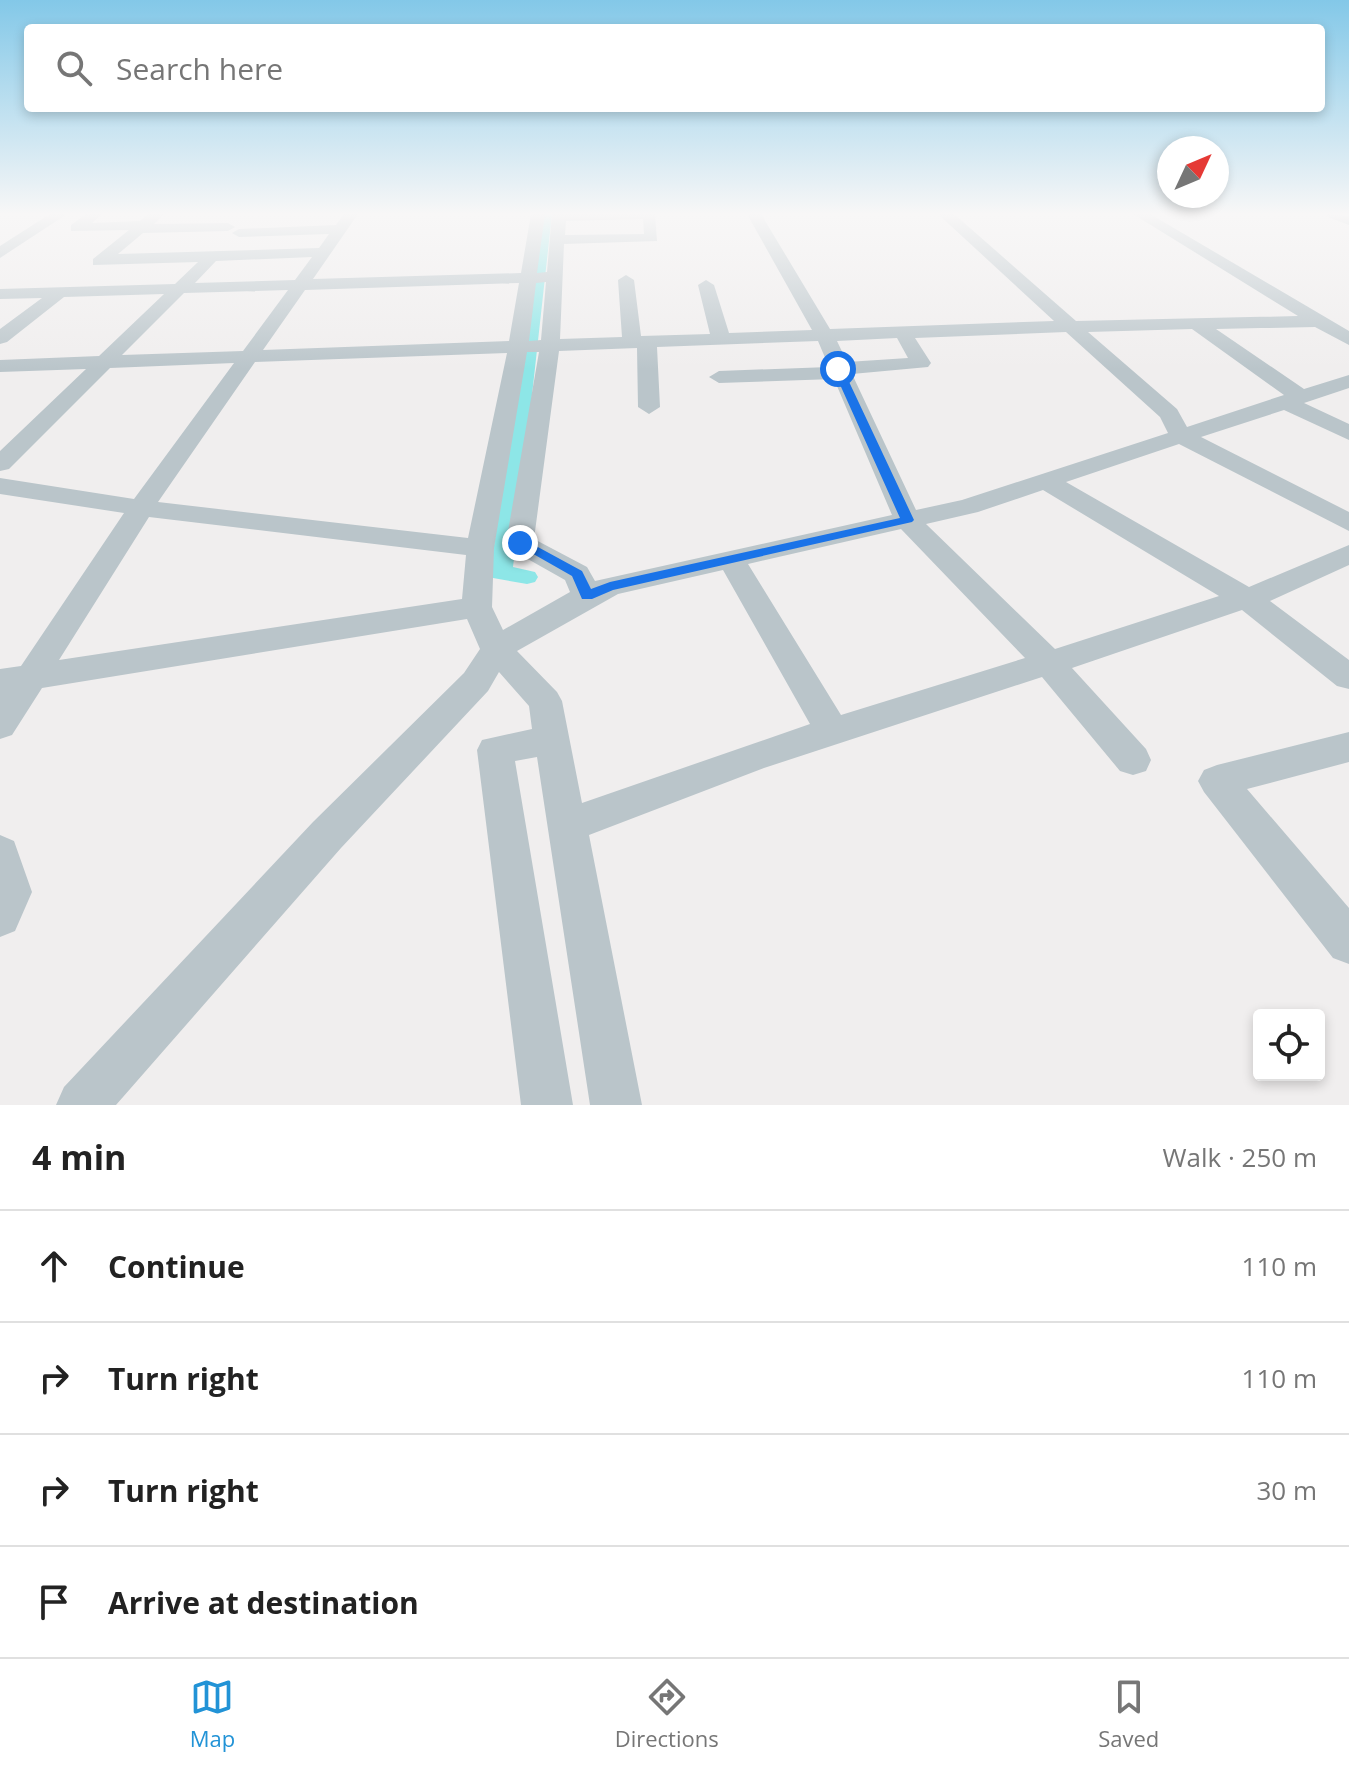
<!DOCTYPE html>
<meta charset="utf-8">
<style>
:root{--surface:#fff;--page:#f6f6f6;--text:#222;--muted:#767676;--line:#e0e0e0;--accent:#2293d6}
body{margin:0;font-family:"Open Sans",sans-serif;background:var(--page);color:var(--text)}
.controls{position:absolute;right:24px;bottom:24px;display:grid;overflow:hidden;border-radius:8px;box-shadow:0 4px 12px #0003}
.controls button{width:72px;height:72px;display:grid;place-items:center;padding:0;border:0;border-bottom:2px solid var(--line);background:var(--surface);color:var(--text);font:40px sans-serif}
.compass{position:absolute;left:1157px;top:136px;width:72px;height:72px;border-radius:50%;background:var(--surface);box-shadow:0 4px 12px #0003;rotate:46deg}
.stop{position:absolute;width:24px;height:24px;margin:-18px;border:6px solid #1a73e8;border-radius:50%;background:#fff}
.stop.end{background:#1a73e8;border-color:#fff;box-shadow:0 2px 8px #0008}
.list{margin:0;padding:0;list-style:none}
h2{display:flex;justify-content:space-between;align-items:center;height:104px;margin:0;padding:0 32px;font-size:34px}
h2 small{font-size:26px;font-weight:400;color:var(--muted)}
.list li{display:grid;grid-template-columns:52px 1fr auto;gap:24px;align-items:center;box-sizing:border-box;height:112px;padding:0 32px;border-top:2px solid var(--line)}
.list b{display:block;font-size:30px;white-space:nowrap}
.list em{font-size:26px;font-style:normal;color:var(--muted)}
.icon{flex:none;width:44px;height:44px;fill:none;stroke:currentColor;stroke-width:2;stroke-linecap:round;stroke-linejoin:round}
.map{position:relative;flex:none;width:1349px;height:1105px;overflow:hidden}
.search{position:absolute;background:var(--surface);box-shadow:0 4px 12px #0003;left:24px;right:24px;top:24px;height:88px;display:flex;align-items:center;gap:20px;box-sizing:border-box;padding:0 28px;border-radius:8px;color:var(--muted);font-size:30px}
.sheet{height:552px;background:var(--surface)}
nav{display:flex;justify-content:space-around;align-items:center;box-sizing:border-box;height:112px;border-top:2px solid var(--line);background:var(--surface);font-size:22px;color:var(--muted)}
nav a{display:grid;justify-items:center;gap:4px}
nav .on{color:var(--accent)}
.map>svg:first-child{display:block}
</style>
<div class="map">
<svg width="1349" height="1105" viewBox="0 0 1349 1105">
<rect width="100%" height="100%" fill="#f0eeee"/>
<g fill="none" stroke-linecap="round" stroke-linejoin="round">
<!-- canal -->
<path fill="#8de6e7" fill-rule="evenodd" d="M542,214H552L513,567L535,572L538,577L535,582L527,584L493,578L490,573Z"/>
<!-- minor -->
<path fill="#bac5ca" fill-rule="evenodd" d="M50,214H67L0,258V246Z
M86,214H102L92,223L140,221L148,214H164L154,224L228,223L235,227L228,231L143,233L118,254L319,248L329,234L239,237L232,233L239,229L336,225L344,214H358L313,279L521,273L531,214H545L537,273L547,272L552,214H655L657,241L564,244L560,339L622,337L618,280L626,275L634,280L641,336L710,334L698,285L706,280L714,285L729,333L812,330L747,214H761L830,329L1054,321L938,214H954L1076,321L1298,316L1133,214H1150L1349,331V345L1315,327L1216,329L1304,389L1349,375V388L1304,403L1349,424V440L1284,410L1201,437L1349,512V531L1179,444L1066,482L1249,587L1349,545V565L1270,601L1349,660V689L1337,686L1242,610L1072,668L1146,749L1151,760L1146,771L1133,775L1120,771L1042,677L764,768L589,835L642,1105H590L537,757L515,761L573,1105H521L477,750L482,740L532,729L529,706L499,672L488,691L341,848L116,1105H56L64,1087L313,822L464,673L480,649L467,619L42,688L12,735L0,739V669L21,666L124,513L0,494V478L134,499L234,363L110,368L9,469L0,471V451L86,369L0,372V360L99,356L164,294L64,297L7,342L0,344V329L42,298L0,299V289L175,284L198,262L93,265V259L129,230L71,231V225ZM643,219L644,234L565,235L566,221ZM312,257L295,280L195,283L216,261ZM546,282L541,340L529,341L536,283ZM519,283L509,341L263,350L305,290ZM288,290L243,351L122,355L184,293ZM1192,329L1284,395L1187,427L1177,409L1088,332ZM1066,332L1160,417L1168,433L962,500L916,510L852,374L928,367L931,363L915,338ZM897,338L908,358L847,362L837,341ZM818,341L829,367L719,371L709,377L719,383L834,379L892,515L595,581L587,567L534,539L559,351L637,348L638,407L649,414L660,407L657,347ZM527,352H539L506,543L510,549L565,580L570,592L503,630L492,607L494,548ZM507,353L468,538L158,502L255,362ZM1043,490L1219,596L1055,649L926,524L978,512ZM149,517L466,555L462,599L59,660ZM901,529L1025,658L841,715L748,564ZM723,570L810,724L582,803L562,701L557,692L517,651L618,594Z
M1326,214L1349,216V225L1328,217Z
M1349,732V762L1247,789L1349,908V964L1333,958L1204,792L1198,781L1204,770L1217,765Z
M0,835L14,841L32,892L15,931L0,937Z"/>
</g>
<!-- sky -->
<linearGradient id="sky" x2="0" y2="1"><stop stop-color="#83c8e8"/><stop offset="0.58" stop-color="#f8f7f7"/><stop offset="1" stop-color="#f8f7f7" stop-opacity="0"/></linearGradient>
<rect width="1349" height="369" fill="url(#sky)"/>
<!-- route -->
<path fill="#1a73e8" d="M838,366L843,369L914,520L912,522L613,590L592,599H582L572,576L514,543L525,540L582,571L591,589L610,582L900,518L833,369Z"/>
</svg>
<div class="controls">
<button><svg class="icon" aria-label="locate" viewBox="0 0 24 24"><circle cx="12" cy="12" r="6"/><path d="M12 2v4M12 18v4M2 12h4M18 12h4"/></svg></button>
</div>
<svg class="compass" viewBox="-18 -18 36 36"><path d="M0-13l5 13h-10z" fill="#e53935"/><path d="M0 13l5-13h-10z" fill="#767676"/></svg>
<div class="stop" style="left:838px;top:369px"></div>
<div class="stop end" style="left:520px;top:543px"></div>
<div class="search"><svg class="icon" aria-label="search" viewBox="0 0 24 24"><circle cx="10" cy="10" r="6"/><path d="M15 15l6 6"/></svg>Search here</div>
</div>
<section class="sheet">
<h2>4 min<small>Walk · 250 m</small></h2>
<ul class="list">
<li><svg class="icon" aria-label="ahead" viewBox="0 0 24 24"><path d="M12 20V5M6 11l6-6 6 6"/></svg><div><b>Continue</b></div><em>110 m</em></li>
<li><svg class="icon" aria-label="right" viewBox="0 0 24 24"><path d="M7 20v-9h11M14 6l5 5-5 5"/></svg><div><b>Turn right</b></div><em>110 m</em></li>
<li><svg class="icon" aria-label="right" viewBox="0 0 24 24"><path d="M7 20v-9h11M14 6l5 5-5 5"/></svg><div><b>Turn right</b></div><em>30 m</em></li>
<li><svg class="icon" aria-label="arrive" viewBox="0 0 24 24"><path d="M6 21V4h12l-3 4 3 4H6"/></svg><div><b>Arrive at destination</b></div></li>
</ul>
</section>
<nav>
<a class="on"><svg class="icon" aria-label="map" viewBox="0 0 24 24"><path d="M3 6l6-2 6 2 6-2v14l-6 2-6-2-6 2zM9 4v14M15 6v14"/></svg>Map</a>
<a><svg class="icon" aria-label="directions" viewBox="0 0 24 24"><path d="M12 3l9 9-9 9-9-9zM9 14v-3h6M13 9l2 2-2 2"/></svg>Directions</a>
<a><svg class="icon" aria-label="saved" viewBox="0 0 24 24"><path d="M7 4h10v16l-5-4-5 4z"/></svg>Saved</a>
</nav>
